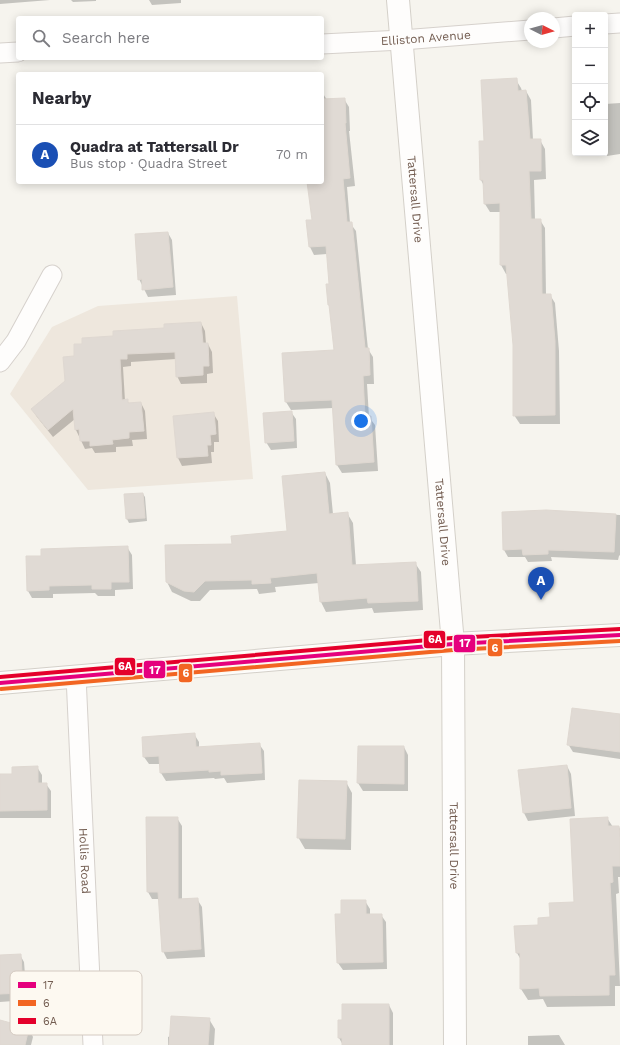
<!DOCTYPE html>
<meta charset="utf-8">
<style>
:root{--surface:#fff;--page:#f7f7f7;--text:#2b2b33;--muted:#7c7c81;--line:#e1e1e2;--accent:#0f766e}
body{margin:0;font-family:"Work Sans",sans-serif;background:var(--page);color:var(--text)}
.controls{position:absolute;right:12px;top:12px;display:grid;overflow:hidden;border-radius:4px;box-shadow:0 2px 10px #0003}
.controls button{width:36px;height:36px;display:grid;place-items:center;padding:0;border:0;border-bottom:1px solid var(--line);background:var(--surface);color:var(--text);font:20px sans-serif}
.compass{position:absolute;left:524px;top:12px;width:36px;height:36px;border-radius:50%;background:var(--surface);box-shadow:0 2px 10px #0003;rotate:96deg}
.you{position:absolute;left:361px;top:421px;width:14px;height:14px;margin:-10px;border:3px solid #fff;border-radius:50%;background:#1a73e8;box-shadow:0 0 0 6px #1a73e833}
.badge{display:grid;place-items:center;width:26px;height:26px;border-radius:50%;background:var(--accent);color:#fff;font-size:13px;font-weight:700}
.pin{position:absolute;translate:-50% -33px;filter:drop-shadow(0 1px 2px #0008)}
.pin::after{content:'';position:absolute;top:21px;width:14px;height:12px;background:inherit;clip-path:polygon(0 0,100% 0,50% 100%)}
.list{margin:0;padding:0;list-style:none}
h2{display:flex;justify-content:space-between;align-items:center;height:52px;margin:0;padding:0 16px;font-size:17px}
h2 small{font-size:13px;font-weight:400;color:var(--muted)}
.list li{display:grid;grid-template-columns:26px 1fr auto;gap:12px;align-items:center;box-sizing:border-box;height:60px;padding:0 16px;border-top:1px solid var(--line)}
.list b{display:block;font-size:15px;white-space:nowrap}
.list p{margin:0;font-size:13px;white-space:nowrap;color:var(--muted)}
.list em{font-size:13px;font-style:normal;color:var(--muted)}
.icon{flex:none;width:22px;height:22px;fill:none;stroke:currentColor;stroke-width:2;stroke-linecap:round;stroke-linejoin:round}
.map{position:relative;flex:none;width:620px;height:1045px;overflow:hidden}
.search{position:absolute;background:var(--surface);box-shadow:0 2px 10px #0003;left:16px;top:16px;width:308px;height:44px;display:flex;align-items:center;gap:10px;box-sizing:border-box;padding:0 14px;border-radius:4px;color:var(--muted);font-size:15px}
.panel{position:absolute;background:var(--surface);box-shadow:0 2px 10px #0003;left:16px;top:72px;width:308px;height:112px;border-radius:4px}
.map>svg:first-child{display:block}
</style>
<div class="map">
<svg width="620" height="1045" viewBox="0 0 620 1045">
<rect width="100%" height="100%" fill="#f6f4ee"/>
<!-- residential -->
<path fill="#eee7dd" d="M237,296L253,479L88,490L10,394L52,327L98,306Z"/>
<!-- shadow -->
<path fill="#0003" d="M0,0H50L0,4Z
M71,0H96V1L73,2Z
M149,0H181V3L152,5Z
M516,80L521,88L522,91H526L531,100L533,140H540L545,149L546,179L534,180L535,220H540L545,228L546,295H550L555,303L559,351L560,424H520L514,415V345L508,274H506L501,265V212H490L485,204L484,186L481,180L480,142H485Z
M322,92L327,100L344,99L349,107L350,131H349L355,186L347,187L350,223L356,231L368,349L373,357L374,384H367L369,417L375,425L378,471L342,473L337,465L333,408L291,410L286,402L283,354L335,351L331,308L329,305L330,285L327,254L314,255L310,247L307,221H313L308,182H322Z
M620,103V154L607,156L605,152V104Z
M168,233L172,240L176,295L148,297L139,279Z
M201,323L205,331L206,344H208L212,352L213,373L207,374V383L181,384L177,376L176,359L131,362V366L123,367L125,401L127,400L129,404L141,403L145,411L147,439L132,440L133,446L116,447V452L95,453L92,448L85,449L76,430L75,419L53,437L37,417L32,409L66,382L75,357L83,344L114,337Z
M291,412L296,419L297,448L271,450L266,442Z
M213,413L218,421L219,442H214V452H211L212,463L182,466L178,458L174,417Z
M325,473L330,483L333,514L347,513L353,523L356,566L415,563L421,572L423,610L374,613L372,608L326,612L321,602L319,583L275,587L276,592L259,594L257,589L210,590L200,601H191L172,592L167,582L233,545L288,532Z
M143,494L145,497L147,521L129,523L127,519L125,495Z
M546,511L620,515V555L619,556L618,560L551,557L552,561L528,562L525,557H508L504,550Z
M127,547L132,555L133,589L115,590V596H98L95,593L53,594V598H32L28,591L42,556Z
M620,715V759L573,752L568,744Z
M194,734L199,742V748L259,744L264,751L265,780L227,783L224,778L215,779L214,778L166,781L161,773V764H149L144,757Z
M359,747H404L408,755V791H363L358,783Z
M567,766L571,774L575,816L528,821L524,813L519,771Z
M37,767L42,775V784H46L51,791V818H0V775H13Z
M346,782L352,793L351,850L305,849L298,837Z
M177,818L182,826V900L197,899L202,907L205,957L167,959L163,951L159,899H152L148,892Z
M607,818L613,827H619L620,829V877H618L619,893L616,894L620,986H615V1006L547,1007L543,999L528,1000L521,989V960L517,953L539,926L575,903Z
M365,901L370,909V915H381L386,922L387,969L343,970L338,963L342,915Z
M20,955L24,962L27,1000L0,1002V956Z
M389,1005L393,1013V1045H343L339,1038V1021H343Z
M209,1019L215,1029L214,1045H168V1037Z
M0,1021L29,1029L33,1037L31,1045H0Z
M559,1035L565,1045H528V1036Z"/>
<!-- building -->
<path fill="#e0dad4" stroke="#dfd8d1" d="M517,78L518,91L526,90L530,139H541V171H529L531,219H541L542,294H551L555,341V415L513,416V345L506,265H500V203L484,204L483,180H480L479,141H484L481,80Z
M345,98L346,123H345L350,178L343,179L347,222H352L365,348H369L370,375L363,376L365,416H371L374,462L336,465L332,400L285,402L282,353L334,350L329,305H328L326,284H329L326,246L309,247L306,220H312L307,182H322V99Z
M168,232L173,287L142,290V279L138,280L135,234Z
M201,322L203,343H208L209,366H203V375L176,377L175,352L127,354V359H120L122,400L128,399V403L141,402L144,431L129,432V438L112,440L113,444L90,446V441H80L79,429L75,430L73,409L48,430L31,409L65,381L63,357L74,356V344H82V338L113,336V331L164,328V324Z
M292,411L294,441L265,443L263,413Z
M214,412L216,434L210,435L211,445H207L208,456L177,458L173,416Z
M325,472L329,514L348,512L352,565L416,562L418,601L368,603L367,598L320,602L317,573L270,578L271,583L252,584V580L205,581L194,592L184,591L166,582L165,545L232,544L231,536L287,531L282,476Z
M143,493L145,518L126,519L124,494Z
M546,510L616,514L614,552L548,550V554L523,555L522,549L503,550L502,512Z
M128,546L129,582H111V589H92V585L49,586V590L27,591L26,556H41V549Z
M572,708L620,714V752L567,745Z
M195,733L196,747L260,743L262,773L221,775V771L209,772V770L160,773L159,756L143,757L142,737Z
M358,746H404V784L357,783Z
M567,765L571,808L523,813L518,770Z
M38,766V783H47V810L0,811V774H12V767Z
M299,780L347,781L345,839L297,838Z
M146,817H178V899L198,898L201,949L162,952L158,892H147Z
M608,817V826H619L620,838V866H612L613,882L610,883L615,975H609V995L540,996L539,988L520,989V953H516L514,926L538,925V918L550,917L549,903L574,902L570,819Z
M341,900H366V914H382L383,962L337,963L335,914H341Z
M21,954L23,993L0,994V955Z
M342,1004H389V1045H342V1038H338V1020H342Z
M171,1016L210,1018L208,1045H169Z
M0,1020L29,1028L25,1045H0Z"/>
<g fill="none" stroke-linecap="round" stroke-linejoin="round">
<!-- street casing -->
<g stroke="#d6d1cc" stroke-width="21">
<g id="street">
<path d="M605,24L620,23"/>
<path d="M554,28L575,26"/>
<path id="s1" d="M322,44L402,40L530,30"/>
<path d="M0,53L18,52"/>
<path d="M0,362L16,341L52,275"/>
<path id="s2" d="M76,676L93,1045"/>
</g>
</g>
<!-- secondary casing -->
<g stroke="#d4d0c9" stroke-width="24">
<g id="secondary">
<path id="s3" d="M398,0L453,644L455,1045"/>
<path d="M0,683L453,644L620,635"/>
</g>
</g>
<!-- street -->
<use href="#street" stroke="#fefdfc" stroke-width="19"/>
<!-- secondary -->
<use href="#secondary" stroke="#fefdfc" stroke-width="22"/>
<!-- bus-1 casing -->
<g stroke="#fdf9f1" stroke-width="7">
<path id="bus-1" d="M0,683L453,644L620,635"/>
</g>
<!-- bus-2 casing -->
<g stroke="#fdf9f1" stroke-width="7">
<path id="bus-2" d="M1,689L453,650L620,641"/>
</g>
<!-- bus-3 casing -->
<g stroke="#fdf9f1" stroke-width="7">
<path id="bus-3" d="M0,677L452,638L620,629"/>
</g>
<!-- bus-1 -->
<use href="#bus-1" stroke="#e5007d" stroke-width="4"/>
<!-- bus-2 -->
<use href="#bus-2" stroke="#f26522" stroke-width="4"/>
<!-- bus-3 -->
<use href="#bus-3" stroke="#e4002b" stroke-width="4"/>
</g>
<g text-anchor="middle" stroke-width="3" stroke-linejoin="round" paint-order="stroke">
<!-- street labels -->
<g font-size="12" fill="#735d51" stroke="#fdf9f1">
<text dy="4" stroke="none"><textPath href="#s1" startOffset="104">Elliston Avenue</textPath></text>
<text dy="4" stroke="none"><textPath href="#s3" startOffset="200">Tattersall Drive</textPath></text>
<text dy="4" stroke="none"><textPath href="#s3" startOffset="524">Tattersall Drive</textPath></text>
<text dy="4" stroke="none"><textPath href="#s3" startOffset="848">Tattersall Drive</textPath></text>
<text dy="4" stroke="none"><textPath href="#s2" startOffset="185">Hollis Road</textPath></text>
</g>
</g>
<!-- legend -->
<rect x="10" y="971" width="132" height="64" rx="6" fill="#fdf9f1" stroke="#d4cac1" stroke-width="1"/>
<rect x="18" y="982" width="18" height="6" fill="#e5007d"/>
<rect x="18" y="1000" width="18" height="6" fill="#f26522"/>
<rect x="18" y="1018" width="18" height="6" fill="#e4002b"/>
<g font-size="11" fill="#735d51">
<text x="43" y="989">17</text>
<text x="43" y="1007">6</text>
<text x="43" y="1025">6A</text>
</g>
<g stroke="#fdf9f1" stroke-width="1.5">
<rect x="423" y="630" width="23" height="19" rx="4" fill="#e4002b"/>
<rect x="453" y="634" width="23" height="19" rx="4" fill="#e5007d"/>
<rect x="487" y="638" width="16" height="19" rx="4" fill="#f26522"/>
<rect x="114" y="657" width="22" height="19" rx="4" fill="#e4002b"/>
<rect x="143" y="660" width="23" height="19" rx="4" fill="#e5007d"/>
<rect x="178" y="663" width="15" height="20" rx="4" fill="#f26522"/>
</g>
<g font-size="11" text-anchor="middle" font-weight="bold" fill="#fff">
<text x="435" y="643">6A</text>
<text x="465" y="647">17</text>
<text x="495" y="652">6</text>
<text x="125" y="670">6A</text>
<text x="155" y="674">17</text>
<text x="186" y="677">6</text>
</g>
</svg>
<div class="controls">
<button>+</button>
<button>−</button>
<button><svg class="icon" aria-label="locate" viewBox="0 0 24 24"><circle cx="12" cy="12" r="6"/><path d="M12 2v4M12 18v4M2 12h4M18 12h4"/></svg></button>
<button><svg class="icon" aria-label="layers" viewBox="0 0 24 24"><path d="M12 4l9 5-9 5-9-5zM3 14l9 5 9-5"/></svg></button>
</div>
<svg class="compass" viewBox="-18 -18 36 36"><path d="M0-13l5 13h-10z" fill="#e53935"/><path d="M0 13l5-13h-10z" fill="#7c7c81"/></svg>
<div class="you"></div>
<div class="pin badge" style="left:541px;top:600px;background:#1a4fb4">A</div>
<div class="search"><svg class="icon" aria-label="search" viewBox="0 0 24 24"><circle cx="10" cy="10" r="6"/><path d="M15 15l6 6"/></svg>Search here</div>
<section class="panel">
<h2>Nearby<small></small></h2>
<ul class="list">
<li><span class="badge" style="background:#1a4fb4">A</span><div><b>Quadra at Tattersall Dr</b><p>Bus stop · Quadra Street</p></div><em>70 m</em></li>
</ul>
</section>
</div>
